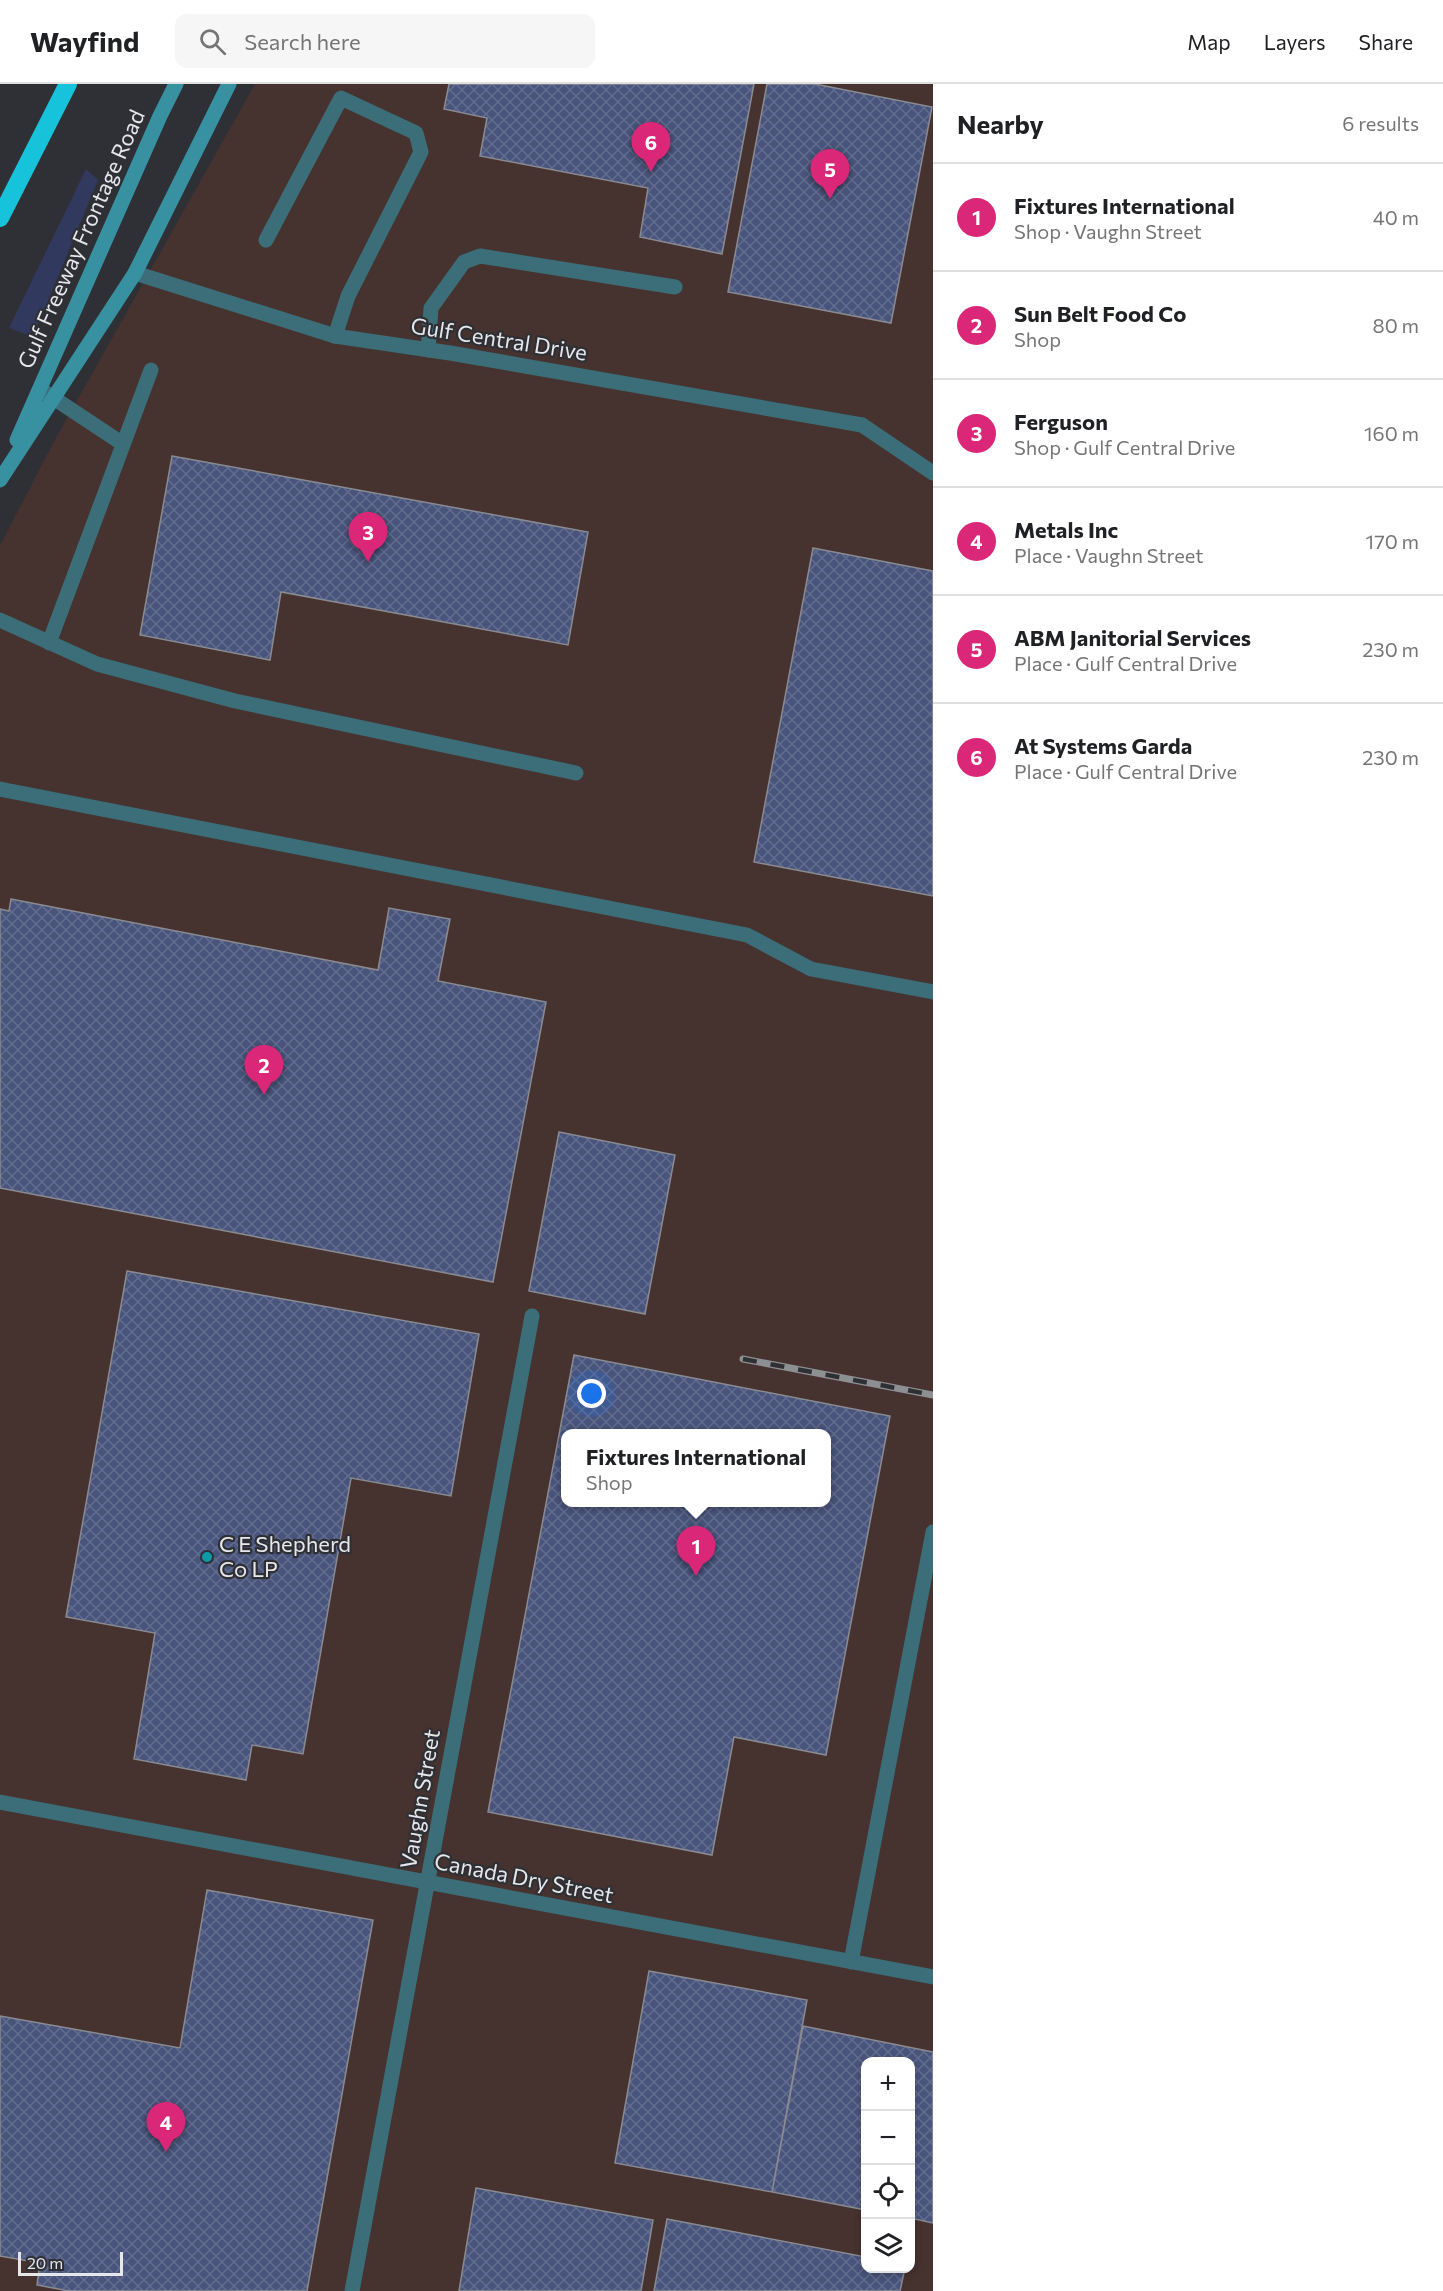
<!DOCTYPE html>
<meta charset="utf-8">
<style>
:root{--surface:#fff;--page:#f6f6f6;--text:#202124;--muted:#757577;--line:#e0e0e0;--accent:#db2777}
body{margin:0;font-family:Commissioner,sans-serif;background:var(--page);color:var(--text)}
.controls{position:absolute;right:18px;bottom:18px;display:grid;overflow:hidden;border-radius:12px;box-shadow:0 3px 9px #0003}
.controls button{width:54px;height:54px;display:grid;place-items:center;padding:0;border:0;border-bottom:2px solid var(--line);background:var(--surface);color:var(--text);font:30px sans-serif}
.scale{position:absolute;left:18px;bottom:15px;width:105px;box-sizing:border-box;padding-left:6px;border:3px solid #e6e7ea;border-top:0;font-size:16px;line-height:21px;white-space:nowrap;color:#e6e7ea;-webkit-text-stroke:4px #2f3035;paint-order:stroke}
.you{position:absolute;left:592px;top:1310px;width:21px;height:21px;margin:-15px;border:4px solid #fff;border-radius:50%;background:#1a73e8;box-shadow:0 0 0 9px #1a73e833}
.badge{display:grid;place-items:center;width:39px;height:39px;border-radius:50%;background:var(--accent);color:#fff;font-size:20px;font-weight:700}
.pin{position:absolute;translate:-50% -50px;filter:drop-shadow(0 2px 3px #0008)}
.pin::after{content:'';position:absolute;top:32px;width:21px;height:18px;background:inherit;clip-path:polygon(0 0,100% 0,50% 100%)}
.popup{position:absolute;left:561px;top:1345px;width:270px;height:78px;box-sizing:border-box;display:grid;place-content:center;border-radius:12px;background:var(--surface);filter:drop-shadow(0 2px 4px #0005);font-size:20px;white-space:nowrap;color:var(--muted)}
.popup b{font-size:22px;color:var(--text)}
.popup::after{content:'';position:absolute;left:50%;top:100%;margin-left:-12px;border:12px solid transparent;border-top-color:var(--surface)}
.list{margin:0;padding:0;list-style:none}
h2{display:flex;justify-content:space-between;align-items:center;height:78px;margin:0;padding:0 24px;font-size:26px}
h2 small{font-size:20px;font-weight:400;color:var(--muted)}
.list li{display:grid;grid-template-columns:39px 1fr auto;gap:18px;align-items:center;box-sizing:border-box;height:108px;padding:0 24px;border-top:2px solid var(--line)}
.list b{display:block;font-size:22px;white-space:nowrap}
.list p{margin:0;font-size:20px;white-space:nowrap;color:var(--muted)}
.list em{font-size:20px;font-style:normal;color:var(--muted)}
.icon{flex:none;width:33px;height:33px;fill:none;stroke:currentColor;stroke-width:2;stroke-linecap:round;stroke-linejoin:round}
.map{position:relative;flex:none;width:933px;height:2207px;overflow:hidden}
header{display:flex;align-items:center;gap:36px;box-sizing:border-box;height:84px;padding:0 30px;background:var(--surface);border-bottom:2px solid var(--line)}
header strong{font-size:28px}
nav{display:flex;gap:33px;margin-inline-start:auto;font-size:21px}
.search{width:420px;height:54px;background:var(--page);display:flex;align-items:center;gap:15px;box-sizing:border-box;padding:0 21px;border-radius:12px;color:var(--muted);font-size:22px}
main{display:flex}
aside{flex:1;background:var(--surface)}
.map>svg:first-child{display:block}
</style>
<header>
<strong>Wayfind</strong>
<div class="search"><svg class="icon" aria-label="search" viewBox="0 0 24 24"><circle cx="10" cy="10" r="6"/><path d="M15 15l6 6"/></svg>Search here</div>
<nav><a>Map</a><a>Layers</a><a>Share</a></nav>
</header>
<main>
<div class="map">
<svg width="933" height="2207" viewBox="0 0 933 2207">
<defs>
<pattern id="building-cross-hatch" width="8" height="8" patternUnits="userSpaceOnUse" patternTransform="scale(1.5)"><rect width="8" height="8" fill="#49547c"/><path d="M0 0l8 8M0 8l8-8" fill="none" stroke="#636d8f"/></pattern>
</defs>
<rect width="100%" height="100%" fill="#2f3035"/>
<!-- industrial -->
<path fill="#46322f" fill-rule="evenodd" d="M255,0H933V2207H0V462L52,361ZM566,1350H826V1418H566ZM866,1978H910V2184H866Z"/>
<!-- green -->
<path fill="#313a5e" d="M86,85L98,96L33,253L9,244Z"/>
<!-- building -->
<path fill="url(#building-cross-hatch)" stroke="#8a8b91" stroke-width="1.5" fill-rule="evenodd" d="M449,0H754L722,170L640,153L648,104L480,72L487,34L444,25Z
M767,0H815L932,23L891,239L728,208Z
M172,372L588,448L568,561L281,508L270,576L140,551Z
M813,464L933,487V812L754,778Z
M11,815L378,886L389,824L450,835L438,897L546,918L493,1198L0,1104V825L9,827Z
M559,1048L675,1071L645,1230L529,1207Z
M127,1187L479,1250L451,1412L351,1394L303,1670L252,1661L246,1696L134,1675L155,1549L66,1533Z
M574,1271L890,1332L826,1671L734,1653L712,1771L488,1728ZM566,1350H826V1418H566Z
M207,1806L373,1836L307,2207H69L37,2201L40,2179L0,2172V1932L180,1964Z
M649,1887L807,1916L772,2108L615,2079Z
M803,1942L933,1968V2139L910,2134V1978H866V2126L772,2108Z
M476,2104L653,2136L641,2207H459Z
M667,2135L866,2173V2184H905L900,2207H654Z"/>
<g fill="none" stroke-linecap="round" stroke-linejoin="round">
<!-- lane -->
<path stroke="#3b6e78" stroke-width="15" d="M266,156L341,14L416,49L421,68L348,212L335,252
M428,266L431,224L464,178L480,172L675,203
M43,307L123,360
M862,341L933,389
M0,536L97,580L235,617L576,689
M49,559L151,286
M0,705L747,851L811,885L933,908
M851,1878L933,1448"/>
<!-- street -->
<path stroke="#3b6e78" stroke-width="15" d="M135,189L335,252L450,269L862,341
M0,1718L933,1893
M352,2207L532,1232"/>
<!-- secondary -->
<path stroke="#3791a0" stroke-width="15" d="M17,356L160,32L176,0
M0,396L135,189L229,0"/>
<!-- highway -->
<path stroke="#17c3db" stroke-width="18" d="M0,134L68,0"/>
<!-- rail casing -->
<g stroke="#8e8f93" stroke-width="7">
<path id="rail" d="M743,1275L933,1311"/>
</g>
<!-- rail -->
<use href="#rail" stroke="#2f3035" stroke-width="4.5" stroke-dasharray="14" stroke-linecap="butt"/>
</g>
<!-- markers -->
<circle fill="#0f9aa8" stroke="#2f3035" stroke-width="2" cx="207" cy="1473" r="6"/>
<g text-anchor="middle" stroke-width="4.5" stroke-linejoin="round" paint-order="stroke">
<!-- street labels -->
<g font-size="22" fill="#e6e7ea" stroke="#2f3035">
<text transform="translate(81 155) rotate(-66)" y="8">Gulf Freeway Frontage Road</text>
<text transform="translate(499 255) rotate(9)" y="8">Gulf Central Drive</text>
<text transform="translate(420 1715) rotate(-80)" y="8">Vaughn Street</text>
<text transform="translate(524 1794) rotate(11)" y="8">Canada Dry Street</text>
</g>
<!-- poi labels -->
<g font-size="22" fill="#e6e7ea" stroke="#2f3035" text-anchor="start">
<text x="219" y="1468">C E Shepherd<tspan x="219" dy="25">Co LP</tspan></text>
</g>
</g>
</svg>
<div class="controls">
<button>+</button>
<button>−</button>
<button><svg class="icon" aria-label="locate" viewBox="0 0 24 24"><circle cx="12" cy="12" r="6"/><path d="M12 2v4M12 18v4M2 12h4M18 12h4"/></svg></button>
<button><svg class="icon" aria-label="layers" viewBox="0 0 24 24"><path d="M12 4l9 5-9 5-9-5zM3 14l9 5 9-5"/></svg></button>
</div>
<div class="scale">20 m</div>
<div class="you"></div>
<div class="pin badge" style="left:696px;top:1492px">1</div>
<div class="popup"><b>Fixtures International</b>Shop</div>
<div class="pin badge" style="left:264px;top:1011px">2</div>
<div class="pin badge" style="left:368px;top:478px">3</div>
<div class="pin badge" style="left:166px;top:2068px">4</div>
<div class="pin badge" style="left:830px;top:115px">5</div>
<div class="pin badge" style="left:651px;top:88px">6</div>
</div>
<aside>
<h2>Nearby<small>6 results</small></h2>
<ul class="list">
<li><span class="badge">1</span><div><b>Fixtures International</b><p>Shop · Vaughn Street</p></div><em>40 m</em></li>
<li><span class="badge">2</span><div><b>Sun Belt Food Co</b><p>Shop</p></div><em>80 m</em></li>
<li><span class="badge">3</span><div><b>Ferguson</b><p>Shop · Gulf Central Drive</p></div><em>160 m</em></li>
<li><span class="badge">4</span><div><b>Metals Inc</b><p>Place · Vaughn Street</p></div><em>170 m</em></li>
<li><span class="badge">5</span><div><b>ABM Janitorial Services</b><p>Place · Gulf Central Drive</p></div><em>230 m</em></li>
<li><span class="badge">6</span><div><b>At Systems Garda</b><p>Place · Gulf Central Drive</p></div><em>230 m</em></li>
</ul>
</aside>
</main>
